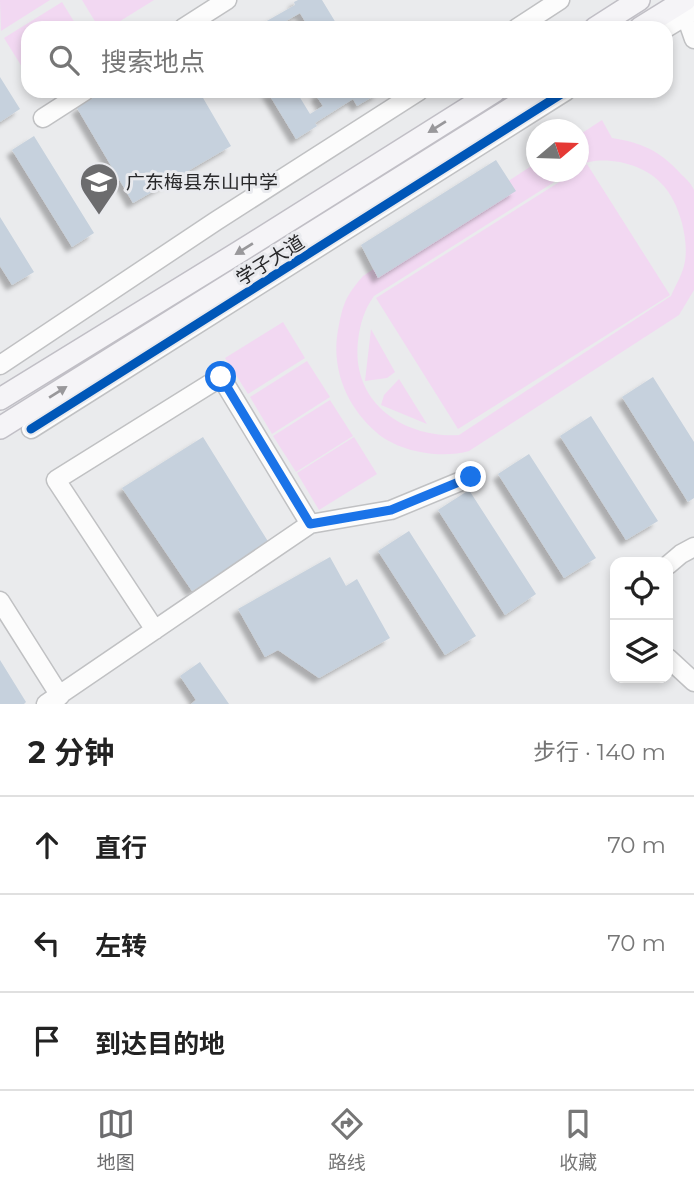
<!DOCTYPE html>
<html lang="zh">
<meta charset="utf-8">
<style>
:root{--surface:#fff;--page:#f2f2f2;--text:#222;--muted:#767676;--line:#e0e0e0;--accent:#6c6c6e}
body{margin:0;font-family:Montserrat,"Noto Sans SC",sans-serif;background:var(--page);color:var(--text)}
.controls{position:absolute;right:21px;bottom:21px;display:grid;overflow:hidden;border-radius:14px;box-shadow:0 4px 10px #0003}
.controls button{width:63px;height:63px;display:grid;place-items:center;padding:0;border:0;border-bottom:2px solid var(--line);background:var(--surface);color:var(--text);font:35px sans-serif}
.compass{position:absolute;left:526px;top:119px;width:63px;height:63px;border-radius:50%;background:var(--surface);box-shadow:0 4px 10px #0003;rotate:71deg}
.stop{position:absolute;width:21px;height:21px;margin:-16px;border:5px solid #1a73e8;border-radius:50%;background:#fff}
.stop.end{background:#1a73e8;border-color:#fff;box-shadow:0 2px 7px #0008}
.list{margin:0;padding:0;list-style:none}
h2{display:flex;justify-content:space-between;align-items:center;height:91px;margin:0;padding:0 28px;font-size:30px}
h2 small{font-size:23px;font-weight:400;color:var(--muted)}
.list li{display:grid;grid-template-columns:46px 1fr auto;gap:21px;align-items:center;box-sizing:border-box;height:98px;padding:0 28px;border-top:2px solid var(--line)}
.list b{display:block;font-size:26px;white-space:nowrap}
.list em{font-size:23px;font-style:normal;color:var(--muted)}
.icon{flex:none;width:38px;height:38px;fill:none;stroke:currentColor;stroke-width:2;stroke-linecap:round;stroke-linejoin:round}
.map{position:relative;flex:none;width:694px;height:704px;overflow:hidden}
.search{position:absolute;background:var(--surface);box-shadow:0 4px 10px #0003;left:21px;right:21px;top:21px;height:77px;display:flex;align-items:center;gap:18px;box-sizing:border-box;padding:0 24px;border-radius:21px;color:var(--muted);font-size:26px}
.sheet{height:385px;background:var(--surface)}
nav{display:flex;justify-content:space-around;align-items:center;box-sizing:border-box;height:98px;border-top:2px solid var(--line);background:var(--surface);font-size:19px;color:var(--muted)}
nav a{display:grid;justify-items:center;gap:4px}
nav .on{color:var(--accent)}
.map>svg:first-child{display:block}
</style>
<div class="map">
<svg width="694" height="704" viewBox="0 0 694 704">
<defs>
<filter id="shadow"><feDropShadow dx="-5.5" dy="5.5" stdDeviation="2" flood-color="#0004"/></filter>
</defs>
<rect width="100%" height="100%" fill="#eaebed"/>
<!-- green -->
<path fill="#f2d8f2" d="M0,0H50L1,31Z
M82,0H154L109,28H99Z
M62,2L78,28H28L27,75L4,38Z
M602,120L612,138C642,143 659,150 680,173C685,178 691,183 694,190V290L679,315L469,451C441,459 398,452 376,432C346,406 331,368 338,330C340,319 342,308 347,298C351,290 357,283 363,276L536,163V172H570L374,296C364,310 360,324 358,341C351,402 403,438 459,435L671,296C676,284 683,274 685,261C687,248 685,236 682,223C673,190 656,170 620,162C607,160 590,159 579,166V135Z
M587,164L670,295L458,429L376,298L575,172H578L579,169Z
M283,322L305,358L248,394L225,358Z
M371,329L395,372L387,378L365,381Z
M307,361L330,397L272,434L250,397Z
M399,379L427,424L381,405L384,395Z
M330,400L353,436L296,472L273,436Z
M354,437L377,474L319,510L297,473Z"/>
<!-- building -->
<path fill="#c6d1dd" filter="url(#shadow)" d="M298,0H322L339,28H309L300,13L286,21L290,28H251L257,25L258,26L295,5L294,2Z
M0,77L20,109L0,122Z
M104,91H199L231,146L133,203L77,108Z
M267,91H296L310,114L323,106L317,97L318,92L320,91H329L334,98L346,91H378L379,93L357,106L353,99L315,123L317,126L296,139Z
M34,136L94,233L72,247L12,150Z
M496,160L516,191L378,278L361,245Z
M0,217L34,272L12,285L0,266Z
M653,377L694,442V498L688,502L622,397Z
M591,416L658,521L626,540L560,436Z
M203,437L269,543L192,591L122,488Z
M529,454L596,558L564,578L498,474Z
M469,490L536,594L505,615L438,510Z
M409,531L476,636L445,655L378,551Z
M330,557L346,586L357,579L390,638L319,678L278,650L265,657L238,609Z
M0,660L26,702L24,704H0Z
M200,662L229,704H191L196,700L180,676Z"/>
<g fill="none" stroke-linecap="round" stroke-linejoin="round">
<!-- minor casing -->
<g stroke="#c0c1c3" stroke-width="21">
<path id="minor" d="M681,2L694,39
M183,28L227,0
M517,28L560,0
M666,28L694,11
M43,118L85,91
M0,365L216,221L419,91
M31,429L566,91
M668,565L681,554L694,547
M0,601L60,696
M155,630L56,480L221,377L310,524
M668,658L694,682
M46,704L310,524L391,510L471,477"/>
</g>
<!-- major casing -->
<g stroke="#c1bfc6" stroke-width="24">
<path id="major" d="M595,28L639,0
M640,28L685,0
M0,399L239,252L495,91
M0,428L539,91"/>
</g>
<!-- minor -->
<use href="#minor" stroke="#fcfcfc" stroke-width="18"/>
<!-- major -->
<use href="#major" stroke="#f5f4f7" stroke-width="21"/>
<!-- cycleway casing -->
<g stroke="#e9eaee" stroke-width="13">
<path id="cycleway" d="M31,429L566,91"/>
</g>
<!-- cycleway -->
<use href="#cycleway" stroke="#0057b8" stroke-width="9"/>
</g>
<!-- one-way arrows -->
<defs><path id="oneway-solid" d="M-6-.8H1V-3.2L6.5 0L1 3.2V.8H-6Z" transform="scale(1.75)"/></defs>
<g fill="#99989b">
<use href="#oneway-solid" transform="translate(437 127) rotate(148)"/>
<use href="#oneway-solid" transform="translate(244 249) rotate(148)"/>
<use href="#oneway-solid" transform="translate(58 392) rotate(-32)"/>
</g>
<g fill="none" stroke-linecap="round" stroke-linejoin="round">
<!-- route -->
<path stroke="#1a73e8" stroke-width="9" d="M221,377L310,524L391,510L471,477"/>
</g>
<!-- icons -->
<defs>
<g id="school-pin" transform="scale(2.0125)"><path d="M0 17L-7.5 6A9.5 9.5 0 1 1 7.5 6Z" fill="#6c6c6e" stroke="#e9eaee"/><path d="M0-5L7-2L0 1L-7-2ZM-4 1L0 2.5L4 1V4Q0 6-4 4Z" fill="#fff"/></g>
</defs>
<g fill-rule="evenodd">
<use href="#school-pin" x="99" y="182"/>
</g>
<g text-anchor="middle" stroke-width="6" stroke-linejoin="round" paint-order="stroke">
<!-- poi labels -->
<g font-size="19" fill="#28282a" stroke="#e9eaee" text-anchor="start">
<text x="126" y="189">广东梅县东山中学</text>
</g>
<!-- street labels -->
<g font-size="19" fill="#28282a" stroke="#e9eaee">
<text transform="translate(270 260) rotate(-32)" y="7">学子大道</text>
</g>
</g>
</svg>
<div class="controls">
<button><svg class="icon" aria-label="locate" viewBox="0 0 24 24"><circle cx="12" cy="12" r="6"/><path d="M12 2v4M12 18v4M2 12h4M18 12h4"/></svg></button>
<button><svg class="icon" aria-label="layers" viewBox="0 0 24 24"><path d="M12 4l9 5-9 5-9-5zM3 14l9 5 9-5"/></svg></button>
</div>
<svg class="compass" viewBox="-18 -18 36 36"><path d="M0-13l5 13h-10z" fill="#e53935"/><path d="M0 13l5-13h-10z" fill="#767676"/></svg>
<div class="stop" style="left:221px;top:377px"></div>
<div class="stop end" style="left:471px;top:477px"></div>
<div class="search"><svg class="icon" aria-label="search" viewBox="0 0 24 24"><circle cx="10" cy="10" r="6"/><path d="M15 15l6 6"/></svg>搜索地点</div>
</div>
<section class="sheet">
<h2>2 分钟<small>步行 · 140 m</small></h2>
<ul class="list">
<li><svg class="icon" aria-label="ahead" viewBox="0 0 24 24"><path d="M12 20V5M6 11l6-6 6 6"/></svg><div><b>直行</b></div><em>70 m</em></li>
<li><svg class="icon" aria-label="left" viewBox="0 0 24 24"><path d="M17 20v-9H6M10 6l-5 5 5 5"/></svg><div><b>左转</b></div><em>70 m</em></li>
<li><svg class="icon" aria-label="arrive" viewBox="0 0 24 24"><path d="M6 21V4h12l-3 4 3 4H6"/></svg><div><b>到达目的地</b></div></li>
</ul>
</section>
<nav>
<a class="on"><svg class="icon" aria-label="map" viewBox="0 0 24 24"><path d="M3 6l6-2 6 2 6-2v14l-6 2-6-2-6 2zM9 4v14M15 6v14"/></svg>地图</a>
<a><svg class="icon" aria-label="directions" viewBox="0 0 24 24"><path d="M12 3l9 9-9 9-9-9zM9 14v-3h6M13 9l2 2-2 2"/></svg>路线</a>
<a><svg class="icon" aria-label="saved" viewBox="0 0 24 24"><path d="M7 4h10v16l-5-4-5 4z"/></svg>收藏</a>
</nav>
